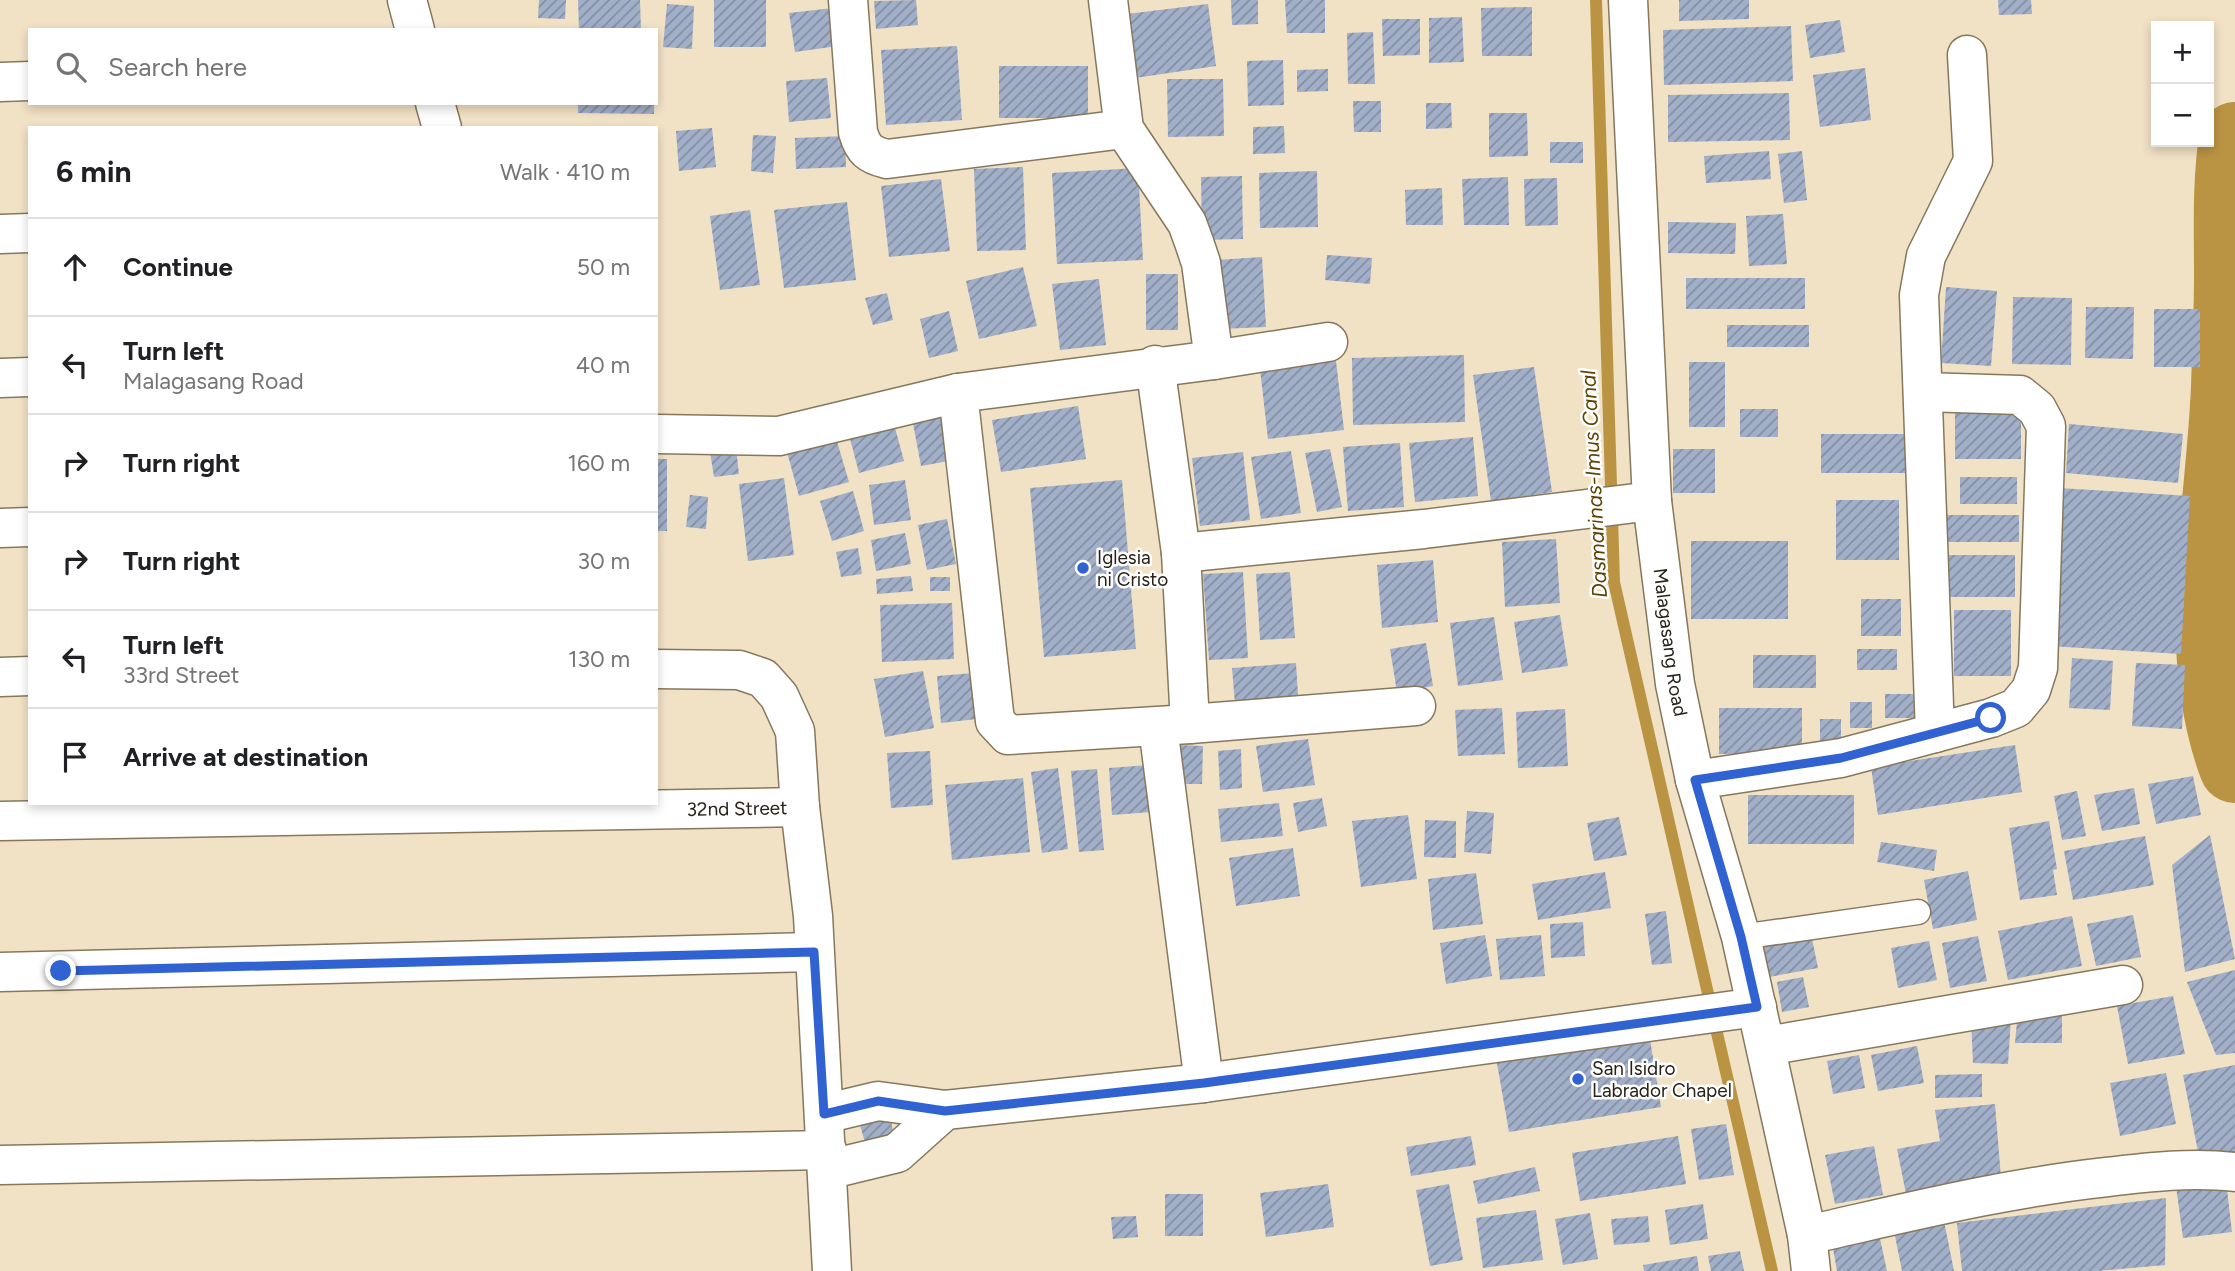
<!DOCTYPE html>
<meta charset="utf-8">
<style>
:root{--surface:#fff;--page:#f2f2f2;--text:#202124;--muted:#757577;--line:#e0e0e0}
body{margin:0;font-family:Figtree,sans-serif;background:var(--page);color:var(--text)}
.controls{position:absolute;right:21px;top:21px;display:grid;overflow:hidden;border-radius:0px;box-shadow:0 4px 10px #0003}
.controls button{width:63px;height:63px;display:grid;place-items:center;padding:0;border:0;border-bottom:2px solid var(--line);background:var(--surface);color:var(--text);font:35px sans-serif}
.stop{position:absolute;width:21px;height:21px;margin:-16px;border:5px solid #3062d1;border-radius:50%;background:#fff}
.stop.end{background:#3062d1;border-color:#fff;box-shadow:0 2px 7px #0008}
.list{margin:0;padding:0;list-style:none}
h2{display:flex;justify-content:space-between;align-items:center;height:91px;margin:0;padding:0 28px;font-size:30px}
h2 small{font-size:23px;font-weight:400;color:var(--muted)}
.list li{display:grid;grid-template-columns:46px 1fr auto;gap:21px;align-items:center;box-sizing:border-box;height:98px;padding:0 28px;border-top:2px solid var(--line)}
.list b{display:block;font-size:26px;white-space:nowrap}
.list p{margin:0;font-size:23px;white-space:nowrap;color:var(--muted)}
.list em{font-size:23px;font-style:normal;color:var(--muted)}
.icon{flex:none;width:38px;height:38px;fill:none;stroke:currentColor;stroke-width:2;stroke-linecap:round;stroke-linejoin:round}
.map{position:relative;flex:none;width:2235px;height:1271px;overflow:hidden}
.search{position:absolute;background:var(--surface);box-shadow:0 4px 10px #0003;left:28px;top:28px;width:630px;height:77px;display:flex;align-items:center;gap:18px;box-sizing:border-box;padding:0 24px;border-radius:0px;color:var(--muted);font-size:26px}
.panel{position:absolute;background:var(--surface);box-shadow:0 4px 10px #0003;left:28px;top:126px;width:630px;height:679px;border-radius:0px}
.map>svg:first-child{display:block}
</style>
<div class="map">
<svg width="2235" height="1271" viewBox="0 0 2235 1271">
<defs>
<pattern id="building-hatch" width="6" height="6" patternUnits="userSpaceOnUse" patternTransform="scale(1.75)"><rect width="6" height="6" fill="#a1afc9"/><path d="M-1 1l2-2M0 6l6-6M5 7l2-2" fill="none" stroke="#838ea2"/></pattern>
</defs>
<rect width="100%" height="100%" fill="#f1e1c5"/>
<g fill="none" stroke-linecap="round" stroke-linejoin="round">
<!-- stream -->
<path stroke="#bb9443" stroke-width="12" d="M1596,0L1614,582L1709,998
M1717,1033L1772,1271"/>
<!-- river -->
<path stroke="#bb9443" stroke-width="72" d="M2235,138C2228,184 2230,229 2230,276C2230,313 2228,350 2227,387C2222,511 2190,646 2235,767"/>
</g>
<!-- building -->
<path fill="url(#building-hatch)" d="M539,0H566L565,19L538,18Z
M578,0H640L641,30H579Z
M714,0H766V47H714Z
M916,0L918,25L876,29L874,1Z
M1231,0H1258V24L1232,25Z
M1285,0H1325V33H1287Z
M1679,0H1749V19L1679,21Z
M1998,0H2031L2032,14L1999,15Z
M667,4L694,6L692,49L663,47Z
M1208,4L1216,66L1135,78L1127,14Z
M1532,7V56H1482L1481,8Z
M833,8L838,46L795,52L789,13Z
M1462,17L1464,62L1429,63V18Z
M1382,19H1420V55L1383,56Z
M1840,20L1845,52L1810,58L1805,25Z
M1791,26L1793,81L1664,85L1663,30Z
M1373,32L1375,84H1348L1347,33Z
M957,46L962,120L886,125L881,50Z
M1283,60L1284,105L1248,106L1247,61Z
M999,66H1088V118H999Z
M1865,68L1871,120L1820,127L1813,75Z
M1328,69V91L1297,92V70Z
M827,78L831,118L789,122L786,81Z
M1167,79H1223L1224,136L1168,137Z
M1789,93L1790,140L1668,142V95Z
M1353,101H1381V132H1354Z
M578,103H654V114L578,113Z
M1426,103H1451L1452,128L1426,129Z
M1489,113H1527L1528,156L1489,157Z
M1284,126L1285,153L1253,154V127Z
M712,128L716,167L679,171L676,131Z
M753,135L776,136L773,173L751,171Z
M845,136L846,167L796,169L795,138Z
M1550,142H1583V163H1550Z
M1769,151L1771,179L1706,183L1704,156Z
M1802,151L1807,200L1784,203L1778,154Z
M1023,167L1026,250L977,251L974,169Z
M1138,168L1143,260L1057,264L1052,173Z
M1317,171L1318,227L1260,228L1259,173Z
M1242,176L1243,239L1202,240L1201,177Z
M1508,177L1509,225H1464L1462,179Z
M1557,178L1558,225L1525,226L1524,179Z
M941,179L950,251L889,257L881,186Z
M1442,188L1443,225H1406L1405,190Z
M847,202L856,280L784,288L774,210Z
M750,210L760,285L720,290L710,216Z
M1783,214L1787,264L1749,266L1746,216Z
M1668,222L1736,223L1735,254L1668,253Z
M1327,255L1372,258L1370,284L1325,280Z
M1262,257L1266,327L1220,329L1216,260Z
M1023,267L1037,326L979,339L966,281Z
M1146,274H1178V330H1146Z
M1686,278H1805V309H1686Z
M1099,279L1106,345L1060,350L1052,284Z
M1946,287L1997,291L1991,366L1941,363Z
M887,293L893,320L873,325L865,298Z
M2013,297L2072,298L2071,365L2012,364Z
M2086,307H2134L2133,359L2085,358Z
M2154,309H2200V367H2154Z
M949,311L958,351L929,358L920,319Z
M1727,325H1809V347H1727Z
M1464,355L1465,422L1353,425L1352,358Z
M1336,361L1344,430L1268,439L1260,369Z
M1689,362H1725V427H1689Z
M1534,367L1552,492L1491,501L1473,375Z
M1078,406L1086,459L1001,472L992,420Z
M1740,409H1778V437H1740Z
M1955,410H2021V459H1955Z
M945,412L954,460L921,466L912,418Z
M894,424L904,461L859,473L849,435Z
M2069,424L2183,434L2178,483L2066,473Z
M1821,434H1905V473H1821Z
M1473,437L1478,496L1415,502L1409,443Z
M836,438L849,482L799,496L787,452Z
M1400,443L1404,507L1348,511L1343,447Z
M736,449L739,474L714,477L710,452Z
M1330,449L1342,507L1317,512L1305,453Z
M1673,449H1715V493H1673Z
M1291,451L1301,513L1261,519L1251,457Z
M1243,452L1250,520L1200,526L1192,458Z
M656,459H667V531H656Z
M1960,477H2017V504H1960Z
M784,478L794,555L748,561L739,484Z
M905,480L911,520L874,525L869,485Z
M1122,480L1136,649L1044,657L1030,488Z
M2059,488L2190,496L2181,654L2049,646Z
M853,491L864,531L832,541L820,501Z
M690,495L708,497L706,529L686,527Z
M1836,500H1899V560H1836Z
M1940,515H2019V542H1940Z
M947,519L956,564L927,570L918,525Z
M905,533L911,564L876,571L871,540Z
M1556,539L1560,603L1505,607L1502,542Z
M1691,541H1788V619H1691Z
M858,548L862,574L841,577L836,552Z
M1944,555H2015V597H1944Z
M1433,560L1438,622L1382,628L1377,565Z
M1243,572L1248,658L1209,660L1203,574Z
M1290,572L1295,638L1260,640L1256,574Z
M911,576L913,591L877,594L876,579Z
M930,577H950V591H930Z
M1861,599H1901V636H1861Z
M952,603L954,659L882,662L880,605Z
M1954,610H2011V676H1954Z
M1560,615L1568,666L1522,673L1514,622Z
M1494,617L1503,680L1458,686L1450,623Z
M1426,643L1433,686L1397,692L1390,649Z
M1857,649H1897V670H1857Z
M1753,655H1816V688H1753Z
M2072,658L2113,661L2110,710L2069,708Z
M1296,663L1299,710L1236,716L1232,668Z
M2136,663L2185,665L2182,729L2132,726Z
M923,671L934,728L885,737L874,679Z
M974,673L977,719L941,723L937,676Z
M1885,694H1919V718H1885Z
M1850,702H1872V728H1850Z
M1502,708L1505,754L1458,756L1455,710Z
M1719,708H1802V754H1719Z
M1565,709L1568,766L1518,768L1516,712Z
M1820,719H1841V750H1820Z
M1308,739L1315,785L1263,792L1256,746Z
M1178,745L1203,746L1202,784H1176Z
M2015,745L2022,792L1878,815L1871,767Z
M1241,749L1242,788L1220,790L1218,751Z
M930,751L933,805L891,808L887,753Z
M1149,765L1151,812L1112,815L1109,768Z
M1058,768L1068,849L1042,853L1031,772Z
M1097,769L1104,850L1079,852L1071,771Z
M2193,776L2201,815L2156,824L2148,784Z
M1023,778L1030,852L952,860L945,785Z
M2134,788L2140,824L2102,831L2094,795Z
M2077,791L2086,836L2062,840L2054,796Z
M1748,795H1854V844H1748Z
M1322,798L1327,826L1298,832L1293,803Z
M1279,803L1283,836L1221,842L1218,809Z
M1467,811L1494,813L1491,854L1464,852Z
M1408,815L1417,879L1361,887L1352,821Z
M1619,817L1627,855L1594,861L1587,823Z
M1425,820L1456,821V858L1424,857Z
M2049,821L2057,869L2053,870L2057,895L2020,900L2009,828Z
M2210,835L2235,959L2185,972L2172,865Z
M2145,836L2154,885L2073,900L2064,851Z
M1881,842L1937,850L1934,871L1877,862Z
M1293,848L1300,896L1236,906L1229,858Z
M1968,871L1977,920L1933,929L1924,880Z
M1605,872L1611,908L1538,920L1532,884Z
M1476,873L1483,924L1433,930L1428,879Z
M1666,911L1672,963L1652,965L1645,914Z
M2133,915L2141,957L2096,966L2087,924Z
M2072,916L2082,966L2008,980L1998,931Z
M1583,922L1585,956L1551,958L1550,924Z
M1811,934L1818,968L1769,977L1762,943Z
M1485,935L1492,976L1446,984L1440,943Z
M1541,935L1545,976L1500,980L1496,939Z
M1978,936L1987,981L1950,988L1942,943Z
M1929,941L1937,980L1898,988L1891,948Z
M2235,970V1053L2216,1055L2187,982Z
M1803,977L1809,1007L1782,1012L1777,982Z
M2173,996L2185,1054L2128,1064L2117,1006Z
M2062,1009V1043H2015L2018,1011Z
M1971,1019H2011L2008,1064L1973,1063Z
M1648,1027L1661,1107L1509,1132L1495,1052Z
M1917,1046L1924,1083L1878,1091L1871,1055Z
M1859,1055L1865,1088L1833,1094L1827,1061Z
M2235,1065V1161L2201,1167L2183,1075Z
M2166,1073L2176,1124L2120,1136L2110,1083Z
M1982,1074V1097L1935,1098V1075Z
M1995,1104L2001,1178L1906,1194L1897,1149L1940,1141L1935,1110Z
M890,1117L895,1139L866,1146L860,1125Z
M1726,1124L1734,1175L1699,1180L1691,1129Z
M1471,1136L1476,1165L1411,1176L1406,1147Z
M1678,1136L1686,1184L1580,1201L1572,1153Z
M1874,1146L1883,1195L1835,1204L1825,1155Z
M1535,1167L1540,1191L1478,1204L1473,1181Z
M2226,1181L2232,1232L2183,1238L2176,1186Z
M1328,1184L1334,1227L1266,1237L1260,1193Z
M1449,1184L1463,1260L1430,1266L1416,1190Z
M1165,1194H1203V1236H1165Z
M2166,1198L2165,1265L2098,1271H1962L1957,1223Z
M1703,1204L1708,1239L1670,1245L1665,1210Z
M1536,1210L1543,1260L1483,1268L1476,1218Z
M1590,1213L1598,1259L1563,1265L1555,1219Z
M1136,1216L1138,1237L1113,1239L1111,1217Z
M1648,1216L1650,1242L1614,1245L1611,1219Z
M1944,1221L1954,1271H1902L1894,1231Z
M1879,1234L1887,1271H1837L1832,1243Z
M1740,1251L1744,1271H1711L1708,1256Z
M1697,1256L1699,1271H1644L1643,1265Z"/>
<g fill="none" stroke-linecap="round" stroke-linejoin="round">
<!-- service casing -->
<g stroke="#86785e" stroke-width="27">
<path id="service" d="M1741,937L1918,912"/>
</g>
<!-- minor casing -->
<g stroke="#86785e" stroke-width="41">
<g id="minor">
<path d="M407,0L415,30"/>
<path d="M848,0L858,132C863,150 870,155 887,159L1124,129"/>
<path d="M1108,0L1124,129L1187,223L1194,242L1201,263L1214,360"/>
<path d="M0,82L30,81"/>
<path d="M435,103L442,128"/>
<path d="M0,234L30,233"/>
<path d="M0,378L30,377"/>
<path d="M958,393L995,721L1008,735L1190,724L1181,553L1155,365"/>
<path d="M656,434L779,436L958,393L1214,360L1328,342"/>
<path d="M0,528L30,527"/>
<path d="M1181,553L1424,529L1652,501"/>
<path d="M656,669L739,670L763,678L779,696L795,731L800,807L813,916L832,1271"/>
<path d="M0,677L30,676"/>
<path d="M1190,724L1416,706"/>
<path d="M1158,727L1204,1083"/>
<path d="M1935,733L1919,295L1926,256L1973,161L1967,55"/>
<path d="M1695,780L1841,758L1991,718L2016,708L2031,690L2038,668L2046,426L2037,409L2020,395L1923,392"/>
<path id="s1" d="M0,821L800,807"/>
<path d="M0,972L814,952"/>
<path d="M1766,1046L2123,985"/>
<path d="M824,1114L878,1101L945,1110L1204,1083L1757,1007"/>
<path d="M0,1165L827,1150"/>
<path d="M827,1170L897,1153L945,1110"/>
<path d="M1807,1235C1906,1213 2005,1188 2107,1177C2148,1172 2193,1167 2235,1172"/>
</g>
</g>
<!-- secondary casing -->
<g stroke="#86785e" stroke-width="41">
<g id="secondary">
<path id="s2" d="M1628,0L1652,501L1675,684L1695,780L1741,937L1807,1235L1811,1271"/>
</g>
</g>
<!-- service -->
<use href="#service" stroke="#fff" stroke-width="24"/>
<!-- minor -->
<use href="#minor" stroke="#fff" stroke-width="38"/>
<!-- secondary -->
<use href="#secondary" stroke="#fff" stroke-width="38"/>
</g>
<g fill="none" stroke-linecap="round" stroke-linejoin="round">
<!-- route -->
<path stroke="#3062d1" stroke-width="9" d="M61,971L814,952L824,1114L878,1101L945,1111L1204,1083L1757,1007L1741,937L1695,780L1841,758L1991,718"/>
</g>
<!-- markers -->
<g fill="#3062d1" stroke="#fff" stroke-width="2.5">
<circle cx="1083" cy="568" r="7"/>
<circle cx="1578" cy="1079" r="7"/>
</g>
<g text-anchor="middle" stroke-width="5" stroke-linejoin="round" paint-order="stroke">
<!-- poi labels -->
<g font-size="19" fill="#272117" stroke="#fff" text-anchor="start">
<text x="1097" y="564">Iglesia<tspan x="1097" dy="22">ni Cristo</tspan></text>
<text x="1592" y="1075">San Isidro<tspan x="1592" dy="22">Labrador Chapel</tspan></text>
</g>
<!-- street labels -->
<g font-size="19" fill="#272117" stroke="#fff">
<text dy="7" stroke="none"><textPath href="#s2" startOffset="644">Malagasang Road</textPath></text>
<text dy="7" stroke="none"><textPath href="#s1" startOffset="737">32nd Street</textPath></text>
</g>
<!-- water labels -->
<g font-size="21" font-style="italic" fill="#5d4200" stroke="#fff">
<text transform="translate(1594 484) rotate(-93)" y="7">Dasmarinas-Imus Canal</text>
</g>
</g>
</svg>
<div class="controls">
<button>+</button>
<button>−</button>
</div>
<div class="stop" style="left:1991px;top:718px"></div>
<div class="stop end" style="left:61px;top:971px"></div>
<div class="search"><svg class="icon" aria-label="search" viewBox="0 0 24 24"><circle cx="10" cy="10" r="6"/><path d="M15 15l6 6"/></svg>Search here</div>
<section class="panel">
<h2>6 min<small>Walk · 410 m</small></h2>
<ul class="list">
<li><svg class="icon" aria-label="ahead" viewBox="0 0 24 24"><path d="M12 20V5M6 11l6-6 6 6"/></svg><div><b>Continue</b></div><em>50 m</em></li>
<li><svg class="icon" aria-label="left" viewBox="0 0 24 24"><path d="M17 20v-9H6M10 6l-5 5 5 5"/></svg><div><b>Turn left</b><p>Malagasang Road</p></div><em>40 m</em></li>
<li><svg class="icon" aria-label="right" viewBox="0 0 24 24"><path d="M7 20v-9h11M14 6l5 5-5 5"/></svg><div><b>Turn right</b></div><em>160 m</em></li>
<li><svg class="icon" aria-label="right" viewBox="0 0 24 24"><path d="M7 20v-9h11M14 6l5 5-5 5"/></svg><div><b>Turn right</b></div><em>30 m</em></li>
<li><svg class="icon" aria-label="left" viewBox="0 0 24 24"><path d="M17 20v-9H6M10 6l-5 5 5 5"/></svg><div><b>Turn left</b><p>33rd Street</p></div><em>130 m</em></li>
<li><svg class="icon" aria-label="arrive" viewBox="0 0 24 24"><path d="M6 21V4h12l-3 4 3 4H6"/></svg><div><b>Arrive at destination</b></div></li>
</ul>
</section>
</div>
